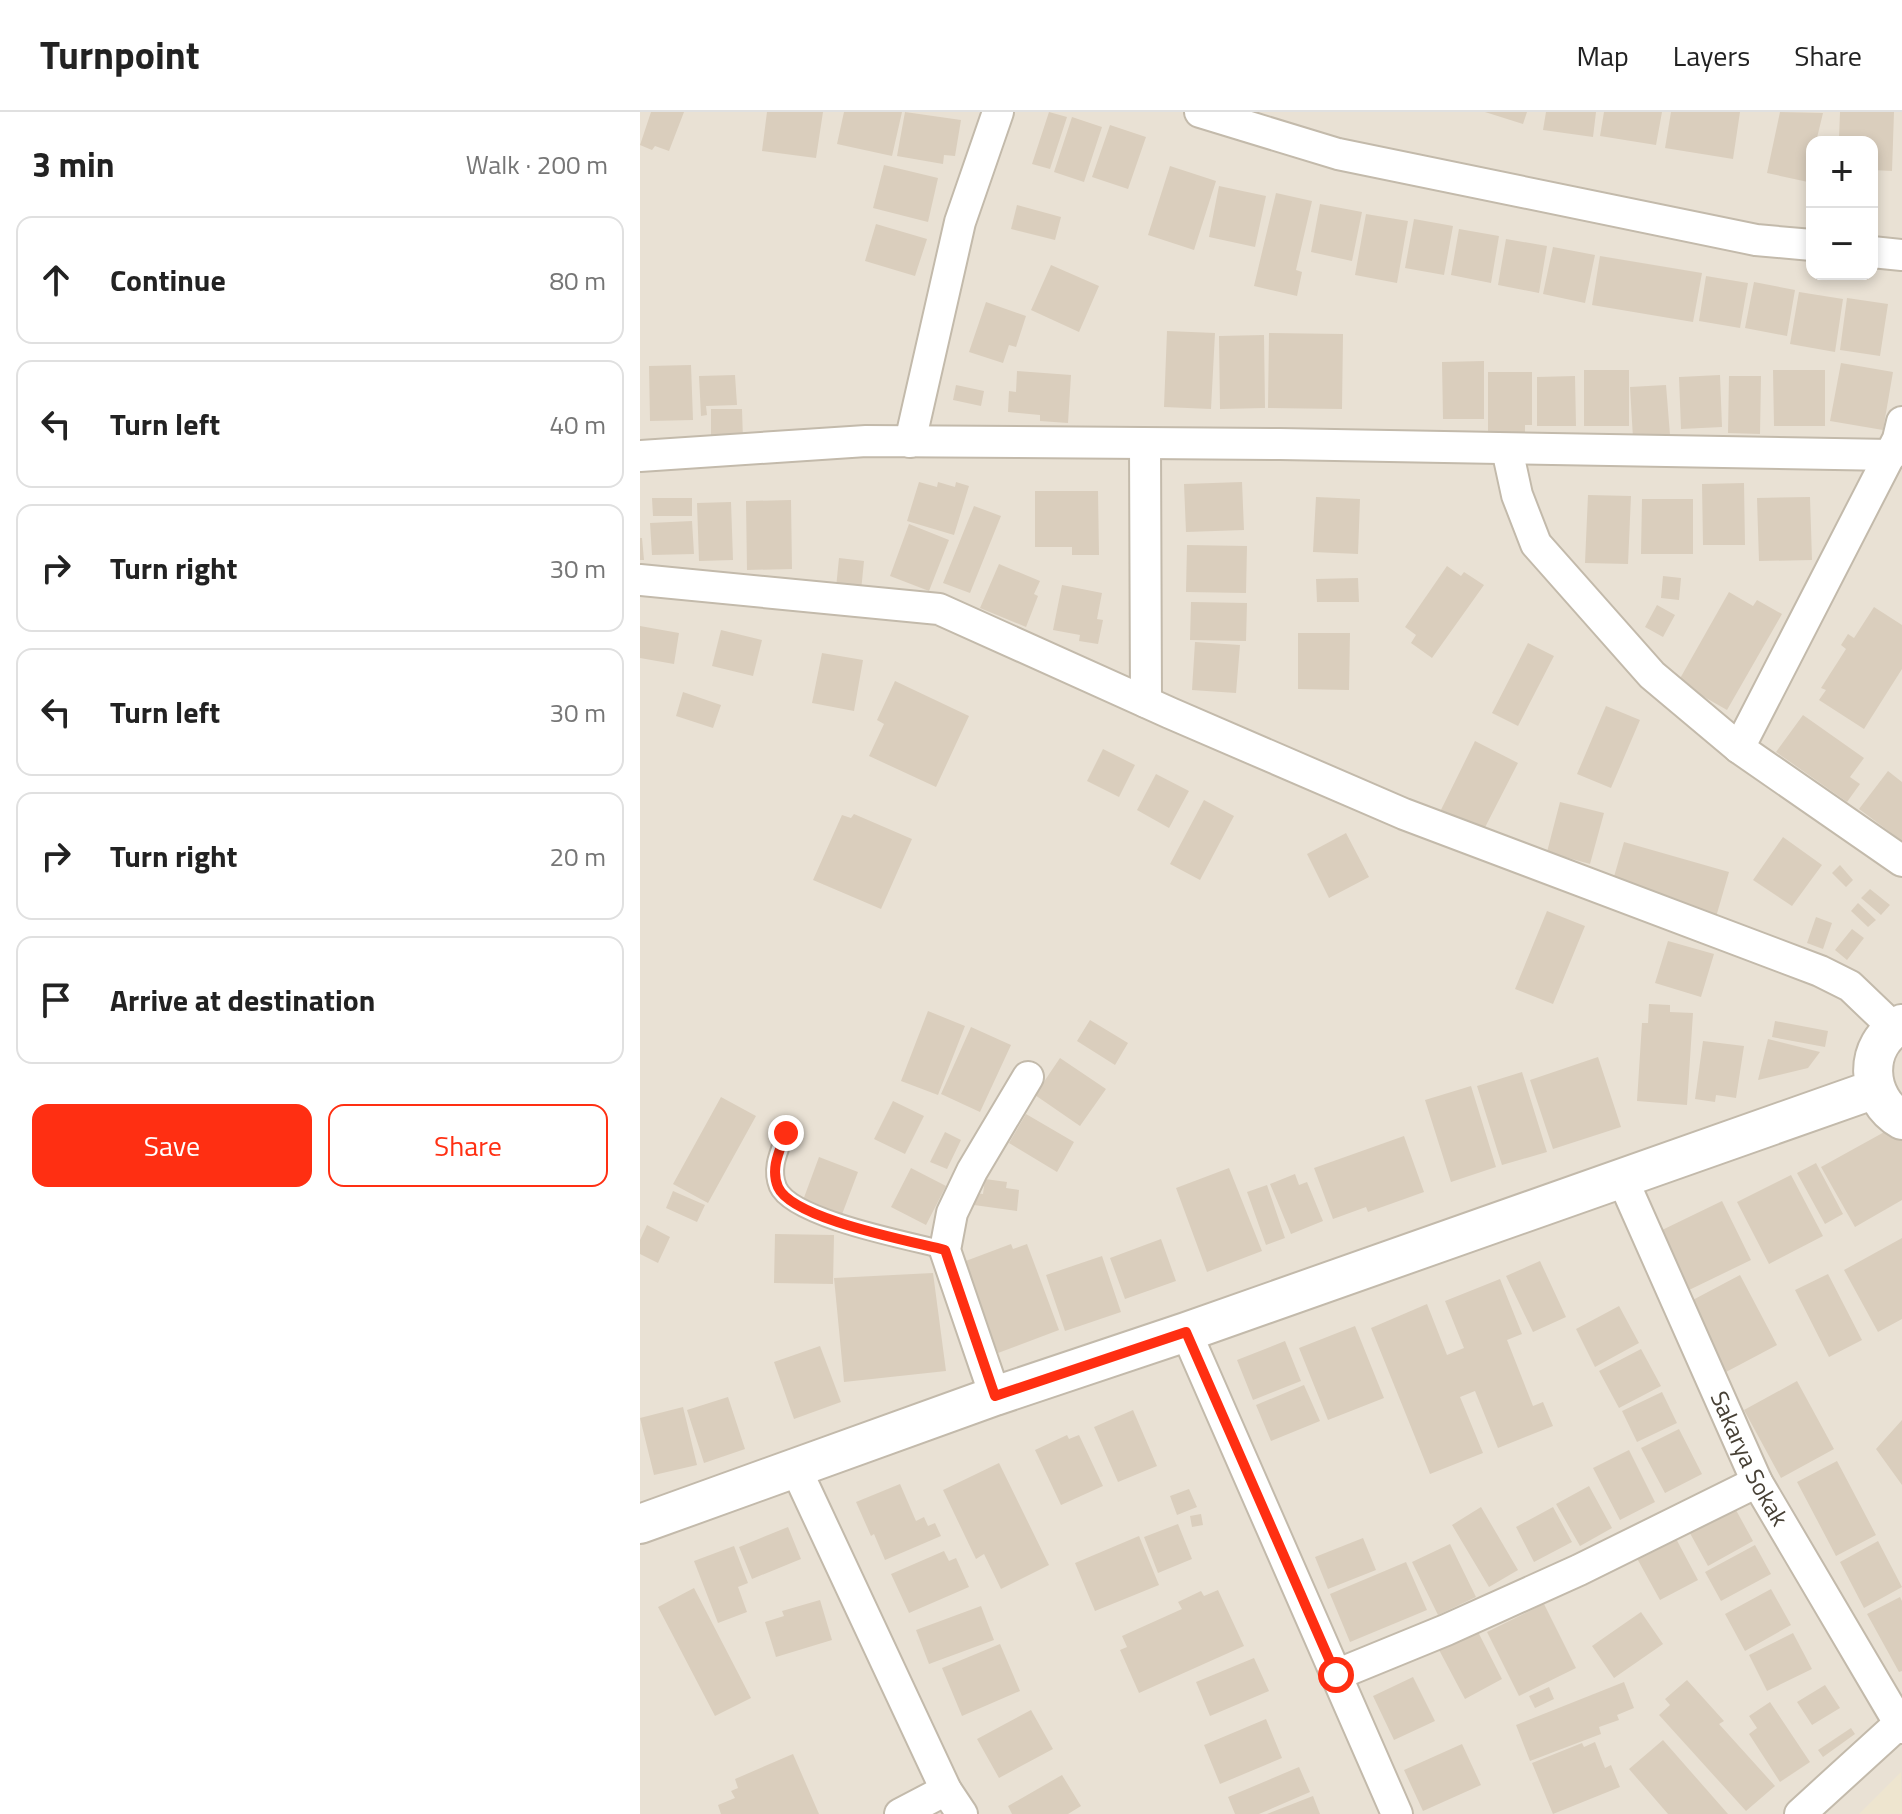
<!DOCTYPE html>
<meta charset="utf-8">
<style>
:root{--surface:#fff;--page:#f6f6f6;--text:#222;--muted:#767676;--line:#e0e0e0;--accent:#ff2f12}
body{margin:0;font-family:"Titillium Web",sans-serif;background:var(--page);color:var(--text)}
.controls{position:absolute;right:24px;top:24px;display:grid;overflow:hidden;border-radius:16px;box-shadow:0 4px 12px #0003}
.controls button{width:72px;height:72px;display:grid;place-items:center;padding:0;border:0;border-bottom:2px solid var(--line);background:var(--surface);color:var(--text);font:40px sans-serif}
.stop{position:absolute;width:24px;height:24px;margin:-18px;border:6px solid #ff2f12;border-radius:50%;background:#fff}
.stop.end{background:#ff2f12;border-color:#fff;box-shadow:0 2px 8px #0008}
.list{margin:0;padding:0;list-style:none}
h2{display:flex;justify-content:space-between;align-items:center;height:104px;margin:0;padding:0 32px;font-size:34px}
h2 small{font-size:26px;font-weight:400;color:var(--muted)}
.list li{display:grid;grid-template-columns:52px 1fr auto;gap:24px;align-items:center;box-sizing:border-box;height:128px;margin:0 16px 16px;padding:0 16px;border:2px solid var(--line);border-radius:16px}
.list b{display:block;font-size:30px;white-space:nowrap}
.list em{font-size:26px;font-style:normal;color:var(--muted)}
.actions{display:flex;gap:16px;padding:24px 32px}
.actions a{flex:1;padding:18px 0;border:2px solid var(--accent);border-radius:16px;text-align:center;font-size:28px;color:var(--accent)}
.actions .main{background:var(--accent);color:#fff}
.icon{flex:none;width:44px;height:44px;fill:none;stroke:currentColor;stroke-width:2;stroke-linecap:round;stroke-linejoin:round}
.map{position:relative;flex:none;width:1262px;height:1702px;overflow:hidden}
header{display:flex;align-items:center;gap:48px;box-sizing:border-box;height:112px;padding:0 40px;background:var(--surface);border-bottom:2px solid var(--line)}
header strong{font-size:38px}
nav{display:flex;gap:44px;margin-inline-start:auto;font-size:28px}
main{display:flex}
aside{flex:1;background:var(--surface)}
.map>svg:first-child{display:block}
</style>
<header>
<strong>Turnpoint</strong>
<nav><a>Map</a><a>Layers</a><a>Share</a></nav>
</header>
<main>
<aside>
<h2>3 min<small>Walk · 200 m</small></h2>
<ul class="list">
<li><svg class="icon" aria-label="ahead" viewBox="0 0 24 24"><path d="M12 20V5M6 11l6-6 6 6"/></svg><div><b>Continue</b></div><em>80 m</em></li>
<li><svg class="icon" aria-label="left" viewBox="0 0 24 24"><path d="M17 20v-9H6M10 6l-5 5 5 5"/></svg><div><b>Turn left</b></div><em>40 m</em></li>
<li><svg class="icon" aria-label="right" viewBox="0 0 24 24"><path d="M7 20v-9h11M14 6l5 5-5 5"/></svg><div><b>Turn right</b></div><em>30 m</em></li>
<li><svg class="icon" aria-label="left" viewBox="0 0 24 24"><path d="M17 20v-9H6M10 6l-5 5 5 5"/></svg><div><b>Turn left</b></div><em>30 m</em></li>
<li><svg class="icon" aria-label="right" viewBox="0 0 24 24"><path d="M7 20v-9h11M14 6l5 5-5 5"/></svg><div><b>Turn right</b></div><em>20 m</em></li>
<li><svg class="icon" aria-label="arrive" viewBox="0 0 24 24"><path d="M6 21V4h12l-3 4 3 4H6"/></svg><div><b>Arrive at destination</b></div></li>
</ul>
<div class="actions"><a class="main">Save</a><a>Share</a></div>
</aside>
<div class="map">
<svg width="1262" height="1702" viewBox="0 0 1262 1702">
<rect width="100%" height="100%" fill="#f4efe6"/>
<!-- residential -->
<path fill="#e9e1d4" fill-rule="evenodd" d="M0,0H1262V1702H0ZM1172,30H1232V162H1172Z"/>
<!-- education -->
<path fill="#eee5cf" d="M1261,1660L1262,1702H1219Z"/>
<!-- building -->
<path fill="#dacebd" d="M11,0H44L29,39L15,34L12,38L0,33Z
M127,0H183L176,46L122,39Z
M204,0H262L252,44L197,32Z
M265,0L321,8L315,44L304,43L303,52L257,44Z
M409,0L427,5L410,57L392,52Z
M845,0H887L883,12Z
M906,0H956L953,25L903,18Z
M964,0H1022L1016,33L960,24Z
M1031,0H1100L1093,47L1025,36Z
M1140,0L1183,1L1176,30H1172V49L1168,70L1127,61Z
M1200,0H1254L1252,59L1232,58V30H1208V26H1199Z
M432,5L462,15L444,70L414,60Z
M470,13L506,25L488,77L452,65Z
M244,53L298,66L288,110L233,96Z
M530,54L576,69L554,138L508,123Z
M579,74L626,84L615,135L569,125Z
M636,81L672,89L656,158L662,160L657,184L614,174Z
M680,92L722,100L712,149L671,140Z
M377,93L421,105L415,128L371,117Z
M726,102L768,109L757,171L715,163Z
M774,107L813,114L804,163L765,156Z
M236,112L287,127L275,164L225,149Z
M819,117L859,124L851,171L811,163Z
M866,127L907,134L899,181L858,173Z
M913,135L955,143L945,191L903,182Z
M960,144L1062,161L1053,210L952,193Z
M411,153L459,174L439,220L391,198Z
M1066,164L1108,171L1100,216L1059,209Z
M1114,170L1155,178L1147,224L1105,216Z
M1159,180L1203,187L1195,240L1150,232Z
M1207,186L1248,192L1240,244L1200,238Z
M346,190L386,204L376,235L369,233L363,251L329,240Z
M527,219L575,221L571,297L524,295Z
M629,221L703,222L702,297L628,296Z
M624,223L625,296L580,297L579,224Z
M844,249V307H803L802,250Z
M1201,251L1253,260L1243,318L1190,309Z
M51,253L53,308L10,309L9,254Z
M944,258H989V314H944Z
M1133,258H1185V314H1134Z
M377,259L431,263L428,311L400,309V303L368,300L369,279L376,280Z
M848,260H892V313H885V321H848Z
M95,263L97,293L66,294L67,303L61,304L59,264Z
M1080,263L1082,315L1041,317L1039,265Z
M935,264L936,314H897V265Z
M1089,264H1121L1120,322L1088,321Z
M316,273L344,279L341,294L313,288Z
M1026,273L1030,323L993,326L990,275Z
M71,297H102L103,328L71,329Z
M279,370L297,375L298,370L315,375L316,370L329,374L314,423L267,409Z
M602,370L604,418L546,420L544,372Z
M1104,371L1105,433H1063L1062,372Z
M395,379H458L459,443H432V435H395Z
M948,383L991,384L988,452L945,451Z
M676,385L720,387L718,442L673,440Z
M1170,385L1172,448L1119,449L1117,386Z
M12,386H52V404H13Z
M1002,387H1053V442H1001Z
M151,388L152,457L107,458L106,389Z
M91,390L93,448L59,449L57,391Z
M334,394L361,404L330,481L303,471Z
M52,409L54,442L12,443L10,411Z
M269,412L309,428L289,479L250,464Z
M0,426H2L4,448H0Z
M547,433L607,434L606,481L546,480Z
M199,446L224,449L221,479L196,476Z
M359,452L400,469L394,482L398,484L386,515L340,496Z
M807,454L821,464L824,460L844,473L792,546L771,531L776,523L765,515Z
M1023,464L1041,466L1039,488L1021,486Z
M718,466L719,490H677L676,467Z
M422,473L462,481L457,507L463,508L458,532L439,529L440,523L413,518Z
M1089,480L1113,494L1117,488L1142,502L1087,598L1038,570Z
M551,490L607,491L606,529L550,528Z
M1017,493L1035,503L1023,525L1005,515Z
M1234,495L1262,513V557L1224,617L1179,588L1186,578L1181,576L1206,537L1201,533L1208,522L1214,526Z
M0,514L39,521L34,552L0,546Z
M81,518L122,528L113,564L72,554Z
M658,521H710L709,578L658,577Z
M555,530L600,533L596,581L552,578Z
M888,531L914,544L878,614L852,601Z
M182,541L223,548L214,599L172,591Z
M255,569L329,604L296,675L229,644L244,612L237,608Z
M43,580L81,593L73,616L36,604Z
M966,594L1000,608L971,676L937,662Z
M1163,603L1224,646L1210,665L1220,672L1207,690L1136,640Z
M835,629L878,651L838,729L796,708Z
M463,637L495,653L479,685L447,669Z
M1248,659L1262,670V729L1219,697Z
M516,662L549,679L529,716L497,698Z
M564,688L594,704L560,768L530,752Z
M920,690L964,701L950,752L907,740Z
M214,702L272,727L241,797L173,768L202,703L211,706Z
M706,721L729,765L689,786L667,742Z
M1143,725L1182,753L1152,794L1113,768Z
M984,730L1089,760L1076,805L971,775Z
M1200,753L1213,768L1206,775L1192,761Z
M1230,777L1250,793L1241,803L1221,786Z
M1218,791L1236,808L1228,815L1211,799Z
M907,799L945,814L913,892L875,877Z
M1176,805L1192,811L1183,837L1167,831Z
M1212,817L1224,826L1207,848L1195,838Z
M1028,829L1074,842L1061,885L1015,871Z
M1009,892L1030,893V900L1053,901L1047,993L997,989L1002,911H1008Z
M288,899L325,914L298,983L261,969Z
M450,908L488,931L475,953L437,929Z
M1135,909L1188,919L1185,935L1132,925Z
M331,915L371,933L340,1000L301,982Z
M1128,927L1180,940L1168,956L1118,968Z
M1063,929L1104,934L1096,986L1076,983L1075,990L1055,987Z
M958,945L981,1015L913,1037L890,968Z
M420,946L466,977L440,1014L395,983Z
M882,960L907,1040L862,1053L837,974Z
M831,974L856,1055L811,1070L785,988Z
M81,985L116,1004L68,1091L33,1072Z
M253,989L284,1004L265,1042L234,1027Z
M386,1002L434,1030L417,1060L369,1031Z
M1257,1013L1262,1018V1088L1215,1115L1181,1055Z
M305,1020L321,1028L307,1057L290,1050Z
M764,1024L784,1080L728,1100L726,1095L693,1107L674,1056Z
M179,1045L218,1060L201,1105L162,1091Z
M1176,1051L1203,1102L1185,1112L1157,1061Z
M271,1056L306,1074L286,1113L251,1095Z
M589,1056L622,1139L567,1160L536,1076Z
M655,1062L659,1073L667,1070L683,1109L651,1122L630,1072Z
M1151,1063L1183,1124L1129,1152L1097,1090Z
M345,1067L367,1070L366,1076L379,1078L377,1099L334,1093L335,1081L343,1082Z
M627,1073L645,1126L626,1133L607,1080Z
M33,1079L65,1093L57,1110L26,1096Z
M1082,1089L1111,1148L1047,1179L1018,1120Z
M7,1113L30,1125L18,1151L0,1142V1128Z
M135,1122L194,1123L193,1172L134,1171Z
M1262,1126V1207L1238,1220L1204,1158Z
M521,1127L536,1169L485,1187L470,1146Z
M371,1132L373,1137L387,1132L419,1218L358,1241L323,1150Z
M462,1144L481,1200L425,1219L406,1163Z
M900,1149L926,1205L893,1220L866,1164Z
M293,1161L306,1259L204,1270L194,1166Z
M1188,1162L1222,1228L1189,1245L1155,1178Z
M1100,1163L1137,1233L1086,1260L1049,1190Z
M860,1167L882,1222L867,1228L893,1294L903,1290L913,1314L858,1336L835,1279L820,1285L843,1341L790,1362L731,1216L787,1192L807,1243L824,1236L805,1189Z
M979,1194L999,1231L955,1255L936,1217Z
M715,1214L744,1286L688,1308L659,1236Z
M645,1229L661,1269L613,1288L597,1248Z
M180,1234L201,1290L154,1307L134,1250Z
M1001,1237L1021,1274L979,1296L959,1259Z
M1157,1269L1194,1337L1141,1366L1104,1298Z
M664,1273L680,1309L631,1329L616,1293Z
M1022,1280L1037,1311L997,1330L982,1299Z
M88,1285L105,1337L64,1351L47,1298Z
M43,1295L57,1353L14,1363L0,1306Z
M493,1298L517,1354L478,1370L454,1315Z
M1262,1308V1373L1236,1337Z
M1039,1317L1062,1362L1025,1381L1001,1336Z
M427,1323L429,1327L439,1323L463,1374L421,1393L395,1338Z
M989,1338L1015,1390L980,1408L953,1356Z
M1197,1349L1236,1423L1196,1444L1157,1370Z
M359,1351L409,1453L361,1477L344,1442L336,1447L303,1378Z
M260,1372L276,1409L284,1405L288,1414L295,1411L301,1424L245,1448L234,1422L231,1424L216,1390Z
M949,1374L972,1416L940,1434L916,1392Z
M549,1377L557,1395L537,1403L530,1384Z
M1091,1389L1113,1429L1068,1454L1046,1414Z
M841,1395L878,1458L849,1475L812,1413Z
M913,1395L932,1430L894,1450L876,1415Z
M561,1402L563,1413L552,1415L550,1404Z
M538,1412L552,1447L518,1461L504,1425Z
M148,1415L161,1447L112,1467L99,1435Z
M1033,1421L1058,1468L1020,1488L994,1441Z
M499,1424L519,1473L455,1499L435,1451Z
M723,1426L736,1458L688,1477L675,1445Z
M1238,1429L1262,1475L1224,1496L1200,1450Z
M810,1432L836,1485L798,1503L772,1450Z
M1115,1433L1131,1462L1081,1489L1065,1460Z
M94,1434L108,1471L98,1475L107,1500L78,1511L54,1449Z
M304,1439L309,1449L316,1446L329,1475L269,1501L251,1462Z
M766,1450L787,1498L710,1530L690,1482Z
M54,1476L111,1586L75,1604L18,1495Z
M1131,1477L1151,1513L1105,1539L1085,1502Z
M578,1478L604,1534L499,1581L480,1538L487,1535L482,1524L542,1497L538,1490L561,1479L564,1484Z
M1260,1485L1262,1489V1559L1259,1560L1227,1502Z
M180,1488L192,1528L136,1545L125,1510L144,1504L142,1499Z
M904,1492L936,1556L879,1584L847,1520Z
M341,1494L354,1528L289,1552L276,1518Z
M1001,1500L1023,1532L974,1566L952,1534Z
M836,1516L862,1567L825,1587L798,1536Z
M1153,1521L1172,1557L1127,1579L1109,1543Z
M360,1532L380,1579L322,1604L302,1556Z
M614,1546L629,1579L570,1604L556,1570Z
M773,1565L795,1609L754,1628L733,1584Z
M1047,1568L1084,1609L1079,1612L1135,1674L1106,1699L1019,1603L1030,1593L1025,1587Z
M984,1570L994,1596L977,1603L979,1608L959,1615L961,1622L890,1649L876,1613Z
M1185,1573L1200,1596L1172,1613L1157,1590Z
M909,1575L914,1587L895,1596L889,1584Z
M1130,1590L1170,1650L1140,1670L1109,1622L1117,1616L1109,1604Z
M391,1598L413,1637L359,1666L337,1627Z
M626,1607L642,1646L580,1672L564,1633Z
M1211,1616L1215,1622L1183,1645L1178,1638Z
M1023,1628L1088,1702H1028L989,1657Z
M955,1630L965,1656L971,1653L980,1675L913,1702L892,1651L942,1631L944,1635Z
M822,1632L841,1673L783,1699L764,1658Z
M153,1642L179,1702H81L78,1693L95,1686L91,1679L98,1676L95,1667Z
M659,1655L670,1680L619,1702H595L588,1685Z
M422,1663L441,1694L428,1702H372L368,1694Z
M673,1684L680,1702H627Z"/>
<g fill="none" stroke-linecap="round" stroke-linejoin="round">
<!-- service casing -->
<g stroke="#c3baab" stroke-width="20">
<path id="service" d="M146,1021C140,1038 130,1055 138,1075C152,1107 270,1129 305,1138"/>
</g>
<!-- minor casing -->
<g stroke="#c3baab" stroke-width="34">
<g id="minor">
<path d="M560,0L698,42L1116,128L1172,133"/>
<path d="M1232,140L1262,143"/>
<path d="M270,330L320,110L358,0"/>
<path d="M505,332L506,590"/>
<path d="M867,337L877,383L896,432L1012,563L1099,636L1262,749"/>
<path d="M0,344L226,329L640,332L1251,343"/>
<path d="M0,468L299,497L530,601L764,702L1180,859L1210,874L1254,916"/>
<path d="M1099,636L1258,327L1262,310"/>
<path id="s1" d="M982,1066L1117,1370L1262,1616"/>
<path d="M546,1220L757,1702"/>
<path d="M355,1284L305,1138L312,1101L332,1059L388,965"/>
<path d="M156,1357L306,1678L322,1702"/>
<path d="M696,1563L806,1518L939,1458L1117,1370"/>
<path d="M260,1702L306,1678"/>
<path d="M1160,1702L1262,1609"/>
</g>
</g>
<!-- tertiary casing -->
<g stroke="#c3baab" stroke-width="42">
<path id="tertiary" d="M1262,912C1222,932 1225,987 1262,1008
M0,1412L355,1284L546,1220L1235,977"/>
</g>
<!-- service -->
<use href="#service" stroke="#fff" stroke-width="16"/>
<!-- minor -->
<use href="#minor" stroke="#fff" stroke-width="30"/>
<!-- tertiary -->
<use href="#tertiary" stroke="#fff" stroke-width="38"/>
</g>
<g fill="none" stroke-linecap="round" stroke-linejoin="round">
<!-- route -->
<path stroke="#ff2f12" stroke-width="10" d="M146,1021C140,1038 130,1056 138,1075C152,1107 270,1129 305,1138L355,1284L546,1220L696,1563"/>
</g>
<g text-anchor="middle" stroke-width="7" stroke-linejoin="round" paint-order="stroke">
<!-- street labels -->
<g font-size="24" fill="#474035" stroke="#fff">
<text dy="8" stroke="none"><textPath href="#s1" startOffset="308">Sakarya Sokak</textPath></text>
</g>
</g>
</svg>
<div class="controls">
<button>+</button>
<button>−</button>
</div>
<div class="stop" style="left:696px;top:1563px"></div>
<div class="stop end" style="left:146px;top:1021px"></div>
</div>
</main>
